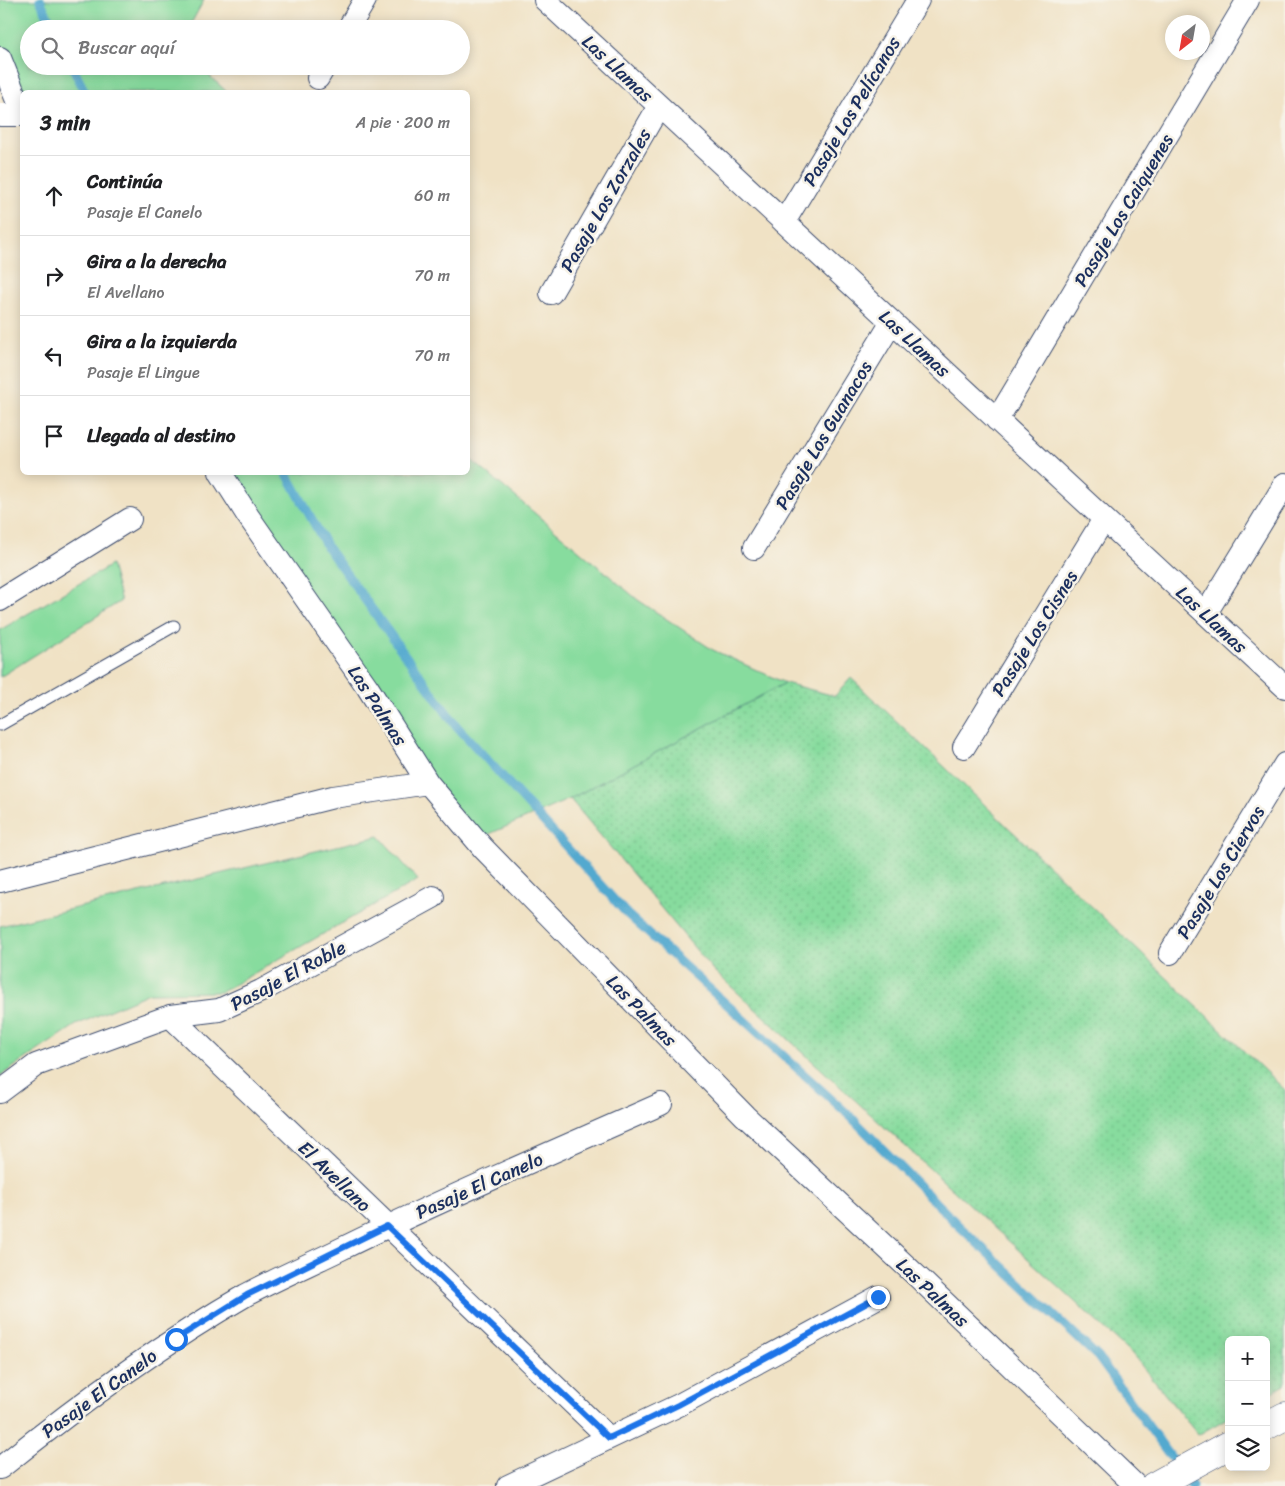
<!DOCTYPE html>
<html lang="es">
<meta charset="utf-8">
<style>
:root{--surface:#fff;--page:#f2f2f2;--text:#202124;--muted:#757577;--line:#e0e0e0}
body{margin:0;font-family:Sriracha,sans-serif;background:var(--page);color:var(--text)}
.controls{position:absolute;right:15px;bottom:15px;display:grid;overflow:hidden;border-radius:8px;box-shadow:0 2px 12px #0003}
.controls button{width:45px;height:45px;display:grid;place-items:center;padding:0;border:0;border-bottom:1px solid var(--line);background:var(--surface);color:var(--text);font:25px sans-serif}
.compass{position:absolute;left:1165px;top:15px;width:45px;height:45px;border-radius:50%;background:var(--surface);box-shadow:0 2px 12px #0003;rotate:211deg}
.stop{position:absolute;width:15px;height:15px;margin:-11px;border:4px solid #1a73e8;border-radius:50%;background:#fff}
.stop.end{background:#1a73e8;border-color:#fff;box-shadow:0 1px 5px #0008}
.list{margin:0;padding:0;list-style:none}
h2{display:flex;justify-content:space-between;align-items:center;height:65px;margin:0;padding:0 20px;font-size:21px}
h2 small{font-size:16px;font-weight:400;color:var(--muted)}
.list li{display:grid;grid-template-columns:32px 1fr auto;gap:15px;align-items:center;box-sizing:border-box;height:80px;padding:0 20px;border-top:1px solid var(--line)}
.list b{display:block;font-size:19px;white-space:nowrap}
.list p{margin:0;font-size:16px;white-space:nowrap;color:var(--muted)}
.list em{font-size:16px;font-style:normal;color:var(--muted)}
.icon{flex:none;width:28px;height:28px;fill:none;stroke:currentColor;stroke-width:2;stroke-linecap:round;stroke-linejoin:round}
.map{position:relative;flex:none;width:1285px;height:1486px;overflow:hidden}
.search{position:absolute;background:var(--surface);box-shadow:0 2px 12px #0003;left:20px;top:20px;width:450px;height:55px;display:flex;align-items:center;gap:12px;box-sizing:border-box;padding:0 18px;border-radius:28px;color:var(--muted);font-size:19px}
.panel{position:absolute;background:var(--surface);box-shadow:0 2px 12px #0003;left:20px;top:90px;width:450px;height:385px;border-radius:8px}
.map>svg:first-child{display:block}
</style>
<div class="map">
<svg width="1285" height="1486" viewBox="0 0 1285 1486">
<defs>
<pattern id="garden-dots" width="8" height="8" patternUnits="userSpaceOnUse" patternTransform="scale(1.25)"><rect width="8" height="8" fill="#87dc9e"/><path d="M2 2h.1M6 6h.1" fill="none" stroke="#74bd8a" stroke-width="1.8" stroke-linecap="round"/></pattern>
</defs>
<rect width="100%" height="100%" fill="#f7f3e8"/>
<filter id="ink" filterUnits="userSpaceOnUse"><feTurbulence type="fractalNoise" baseFrequency=".02" numOctaves="2"/><feDisplacementMap in="SourceGraphic" scale="10" xChannelSelector="R" yChannelSelector="G"/><feConvolveMatrix kernelMatrix="1 2 1 2 8 2 1 2 1" color-interpolation-filters="sRGB"/></filter>
<filter id="wash" filterUnits="userSpaceOnUse"><feTurbulence type="fractalNoise" baseFrequency=".0096" numOctaves="4" result="noise"/><feDisplacementMap in="SourceGraphic" scale="20" xChannelSelector="R" yChannelSelector="G"/><feGaussianBlur stdDeviation="1.12" result="paint"/><feColorMatrix in="noise" values="0 0 0 0 0 0 0 0 0 0 0 0 0 0 0 0 0 1.4 0 .05"/><feComposite in="paint" operator="in"/></filter>
<g filter="url(#wash)">
<rect width="100%" height="100%" fill="#f0e2c5"/>
<!-- grass -->
<path fill="#87dc9e" stroke="#51867e" d="M0,0H204L188,29H29V66H199L227,92H22V102L0,46Z
M468,457L638,600L713,650L785,683L570,799L480,838L411,752L228,473L468,472Z
M111,565L121,601L0,677V630Z
M379,836L418,880L221,992L149,993L76,1025L0,1076V926Z"/>
<!-- garden -->
<path fill="url(#garden-dots)" stroke="#51867e" d="M851,678L1285,1090V1385L1266,1396V1340H1229V1417L1198,1435L1133,1355L713,970L570,799L785,683L835,696Z"/>
<g fill="none" stroke-linecap="round" stroke-linejoin="round">
<!-- stream -->
<path stroke="#52a9cf" stroke-width="9" d="M40,0L54,29
M72,66L85,92
M286,472L327,547L454,723L627,914L850,1116L957,1224L1098,1357L1192,1486"/>
</g>
</g>
<g filter="url(#ink)">
<g fill="none" stroke-linecap="round" stroke-linejoin="round">
<!-- lane casing -->
<g stroke="#3b4a6d" stroke-width="13">
<path id="lane" d="M0,725L174,626"/>
</g>
<!-- street casing -->
<g stroke="#3b4a6d" stroke-width="24">
<path id="street" d="M545,0L1285,687
M348,29L365,0
M0,58L22,113
M318,78L325,66
M0,115H22
M784,222L918,0
M551,293L659,106
M997,420L1248,0
M220,472L248,516L368,688L428,783L483,848L745,1116L920,1279L1136,1486
M754,548L892,322
M0,600L130,519
M1206,613L1285,484
M964,747L1104,519
M0,881L333,797L428,783
M1170,953L1285,764
M170,1016L609,1438
M0,1092L36,1065L170,1016L219,1010L261,991L433,897
M0,1468C78,1405 159,1345 246,1295C276,1279 308,1265 339,1250C444,1198 553,1152 661,1104
M508,1486L679,1405L878,1297"/>
</g>
<!-- secondary casing -->
<g stroke="#3b4a6d" stroke-width="29">
<path id="secondary" d="M1266,1426L1285,1416
M1154,1486L1229,1445"/>
</g>
<!-- lane -->
<use href="#lane" stroke="#fff" stroke-width="11"/>
<!-- street -->
<use href="#street" stroke="#fff" stroke-width="22"/>
<!-- secondary -->
<use href="#secondary" stroke="#fff" stroke-width="28"/>
</g>
</g>
<g fill="none" stroke-linecap="round" stroke-linejoin="round" filter="url(#ink)">
<!-- route -->
<path stroke="#1a73e8" stroke-width="6" d="M176,1339L247,1295L387,1226L609,1438L678,1405L878,1297"/>
</g>
<g text-anchor="middle" stroke-width="5" stroke-linejoin="round" paint-order="stroke">
<!-- street labels -->
<g font-size="19" fill="#1b2f5e" stroke="#f7f3e8">
<text transform="translate(618 68) rotate(43)" y="7">Las Llamas</text>
<text transform="translate(851 111) rotate(-59)" y="7">Pasaje Los Pelícanos</text>
<text transform="translate(605 200) rotate(-60)" y="7">Pasaje Los Zorzales</text>
<text transform="translate(1123 210) rotate(-59)" y="7">Pasaje Los Caiquenes</text>
<text transform="translate(915 343) rotate(43)" y="7">Las Llamas</text>
<text transform="translate(823 435) rotate(-59)" y="7">Pasaje Los Guanacos</text>
<text transform="translate(1212 619) rotate(43)" y="7">Las Llamas</text>
<text transform="translate(1034 633) rotate(-58)" y="7">Pasaje Los Cisnes</text>
<text transform="translate(378 705) rotate(57)" y="7">Las Palmas</text>
<text transform="translate(1220 872) rotate(-59)" y="7">Pasaje Los Ciervos</text>
<text transform="translate(288 975) rotate(-28)" y="7">Pasaje El Roble</text>
<text transform="translate(642 1010) rotate(46)" y="7">Las Palmas</text>
<text transform="translate(335 1176) rotate(44)" y="7">El Avellano</text>
<text transform="translate(479 1185) rotate(-24)" y="7">Pasaje El Canelo</text>
<text transform="translate(933 1292) rotate(43)" y="7">Las Palmas</text>
<text transform="translate(99 1393) rotate(-36)" y="7">Pasaje El Canelo</text>
</g>
</g>
</svg>
<div class="controls">
<button>+</button>
<button>−</button>
<button><svg class="icon" aria-label="layers" viewBox="0 0 24 24"><path d="M12 4l9 5-9 5-9-5zM3 14l9 5 9-5"/></svg></button>
</div>
<svg class="compass" viewBox="-18 -18 36 36"><path d="M0-13l5 13h-10z" fill="#e53935"/><path d="M0 13l5-13h-10z" fill="#757577"/></svg>
<div class="stop" style="left:176px;top:1339px"></div>
<div class="stop end" style="left:878px;top:1297px"></div>
<div class="search"><svg class="icon" aria-label="search" viewBox="0 0 24 24"><circle cx="10" cy="10" r="6"/><path d="M15 15l6 6"/></svg>Buscar aquí</div>
<section class="panel">
<h2>3 min<small>A pie · 200 m</small></h2>
<ul class="list">
<li><svg class="icon" aria-label="ahead" viewBox="0 0 24 24"><path d="M12 20V5M6 11l6-6 6 6"/></svg><div><b>Continúa</b><p>Pasaje El Canelo</p></div><em>60 m</em></li>
<li><svg class="icon" aria-label="right" viewBox="0 0 24 24"><path d="M7 20v-9h11M14 6l5 5-5 5"/></svg><div><b>Gira a la derecha</b><p>El Avellano</p></div><em>70 m</em></li>
<li><svg class="icon" aria-label="left" viewBox="0 0 24 24"><path d="M17 20v-9H6M10 6l-5 5 5 5"/></svg><div><b>Gira a la izquierda</b><p>Pasaje El Lingue</p></div><em>70 m</em></li>
<li><svg class="icon" aria-label="arrive" viewBox="0 0 24 24"><path d="M6 21V4h12l-3 4 3 4H6"/></svg><div><b>Llegada al destino</b></div></li>
</ul>
</section>
</div>
